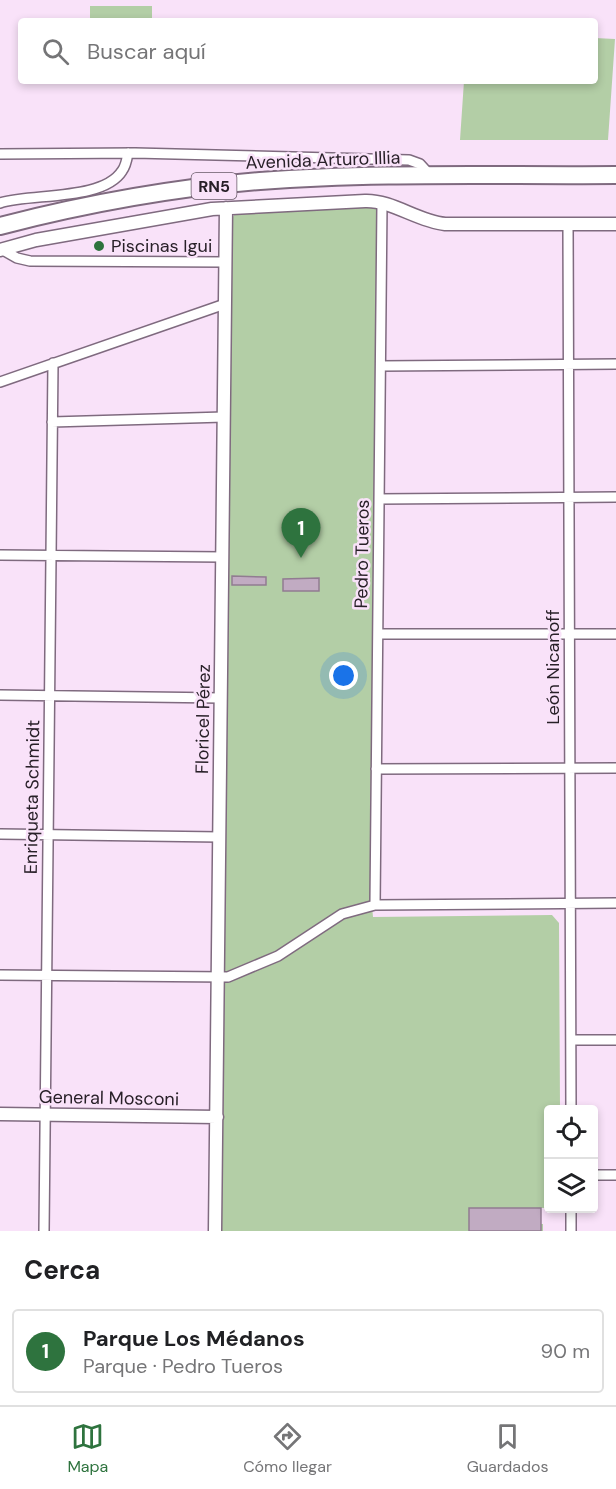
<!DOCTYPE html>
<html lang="es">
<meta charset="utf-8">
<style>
:root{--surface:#fff;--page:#f6f6f6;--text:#202124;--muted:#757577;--line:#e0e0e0;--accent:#2e733e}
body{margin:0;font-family:"DM Sans",sans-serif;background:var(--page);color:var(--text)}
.controls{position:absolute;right:18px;bottom:18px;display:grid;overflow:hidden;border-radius:6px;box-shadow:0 3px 9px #0003}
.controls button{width:54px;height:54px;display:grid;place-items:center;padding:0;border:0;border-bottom:2px solid var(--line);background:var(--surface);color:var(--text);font:30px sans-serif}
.you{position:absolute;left:344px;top:676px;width:21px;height:21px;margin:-15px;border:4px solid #fff;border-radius:50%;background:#1a73e8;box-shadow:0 0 0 9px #1a73e833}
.badge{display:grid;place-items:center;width:39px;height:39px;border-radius:50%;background:var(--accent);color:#fff;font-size:20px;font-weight:700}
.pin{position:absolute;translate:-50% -50px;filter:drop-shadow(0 2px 3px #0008)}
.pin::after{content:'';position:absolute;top:32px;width:21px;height:18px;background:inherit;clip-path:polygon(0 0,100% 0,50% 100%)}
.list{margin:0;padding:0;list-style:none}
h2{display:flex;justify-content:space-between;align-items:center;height:78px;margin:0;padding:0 24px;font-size:26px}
h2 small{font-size:20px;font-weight:400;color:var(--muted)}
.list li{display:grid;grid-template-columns:39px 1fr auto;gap:18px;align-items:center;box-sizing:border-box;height:84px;margin:0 12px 12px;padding:0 12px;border:2px solid var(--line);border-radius:6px}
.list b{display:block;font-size:22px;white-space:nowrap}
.list p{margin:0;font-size:20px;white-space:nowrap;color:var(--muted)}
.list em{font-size:20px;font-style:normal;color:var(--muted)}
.icon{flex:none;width:33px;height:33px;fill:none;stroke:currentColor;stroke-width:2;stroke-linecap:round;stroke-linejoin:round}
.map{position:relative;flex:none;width:616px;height:1231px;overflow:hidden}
.search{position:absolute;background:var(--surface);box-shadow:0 3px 9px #0003;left:18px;right:18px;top:18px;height:66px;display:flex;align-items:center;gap:15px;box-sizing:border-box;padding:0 21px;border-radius:6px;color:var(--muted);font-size:22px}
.sheet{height:174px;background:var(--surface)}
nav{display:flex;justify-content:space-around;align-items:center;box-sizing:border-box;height:84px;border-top:2px solid var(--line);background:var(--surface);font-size:16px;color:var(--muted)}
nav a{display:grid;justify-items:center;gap:3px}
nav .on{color:var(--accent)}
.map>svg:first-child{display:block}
</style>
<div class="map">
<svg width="616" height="1231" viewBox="0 0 616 1231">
<rect width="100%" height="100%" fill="#f9e2f9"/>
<!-- green -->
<path fill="#b3cea6" d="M90,6H152V21H90Z
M595,38L615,39L608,140H460L464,81H595Z
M374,206L378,208L371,895L373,917L552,915L559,923L560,1109L548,1110V1208H541V1224H543V1231H221L231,219L236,213Z"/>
<!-- building -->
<path fill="#c1abc2" stroke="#917c91" stroke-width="1.5" d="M232,576L266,577V585H232Z
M319,578V591H283V579Z
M469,1208H541V1231H469Z"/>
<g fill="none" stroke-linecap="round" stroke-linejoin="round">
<!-- minor casing -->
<g stroke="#7f6a7f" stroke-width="12">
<path id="minor" d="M0,154L135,153L409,160L420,164L430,175
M0,203C31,193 103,201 122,171C126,166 127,159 128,153
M568,224L571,1110
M1,249L17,258L30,261L226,262
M381,366L616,364
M0,382L225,304
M52,422L224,417
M379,499L616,497
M0,555L223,557
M378,634H616
M0,695L221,698
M376,769L616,768
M0,834L220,837
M375,905L382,204
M0,975L228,977L278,956L342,914L375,905L616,903
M571,1040H616
M594,1175H616
M571,1208V1231
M44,1231L53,363"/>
</g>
<!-- tertiary casing -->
<g stroke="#7f6a7f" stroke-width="15">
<path id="tertiary" d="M0,250L36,240L212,209L365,201C392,200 417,221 445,224H616
M0,1114L217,1117
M215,1231L226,208"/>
</g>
<!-- trunk casing -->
<g stroke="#7f6a7f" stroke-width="20">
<path id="trunk" d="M0,226C85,204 172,188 260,181C378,172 498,176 616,175"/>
</g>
<!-- minor -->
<use href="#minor" stroke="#fff" stroke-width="9"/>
<!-- tertiary -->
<use href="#tertiary" stroke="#fff" stroke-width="12"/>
<!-- trunk -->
<use href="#trunk" stroke="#fff" stroke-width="16"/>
</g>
<!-- markers -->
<circle fill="#2e733e" stroke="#f9e2f9" stroke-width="2" cx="99" cy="246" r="6"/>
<g text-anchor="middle" stroke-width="5" stroke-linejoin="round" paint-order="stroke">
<!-- shield labels -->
<rect fill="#f9e2f9" stroke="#675a67" stroke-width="1.5" x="191.5" y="173" width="45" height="26" rx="4.5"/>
<g font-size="16" font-weight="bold" fill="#282028">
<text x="214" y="192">RN5</text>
</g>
<!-- street labels -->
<g font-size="18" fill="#282028" stroke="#f9e2f9">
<text transform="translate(323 160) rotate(-2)" y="6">Avenida Arturo Illia</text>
<text transform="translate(362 554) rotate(-89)" y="6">Pedro Tueros</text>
<text transform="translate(553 667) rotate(-90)" y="6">León Nicanoff</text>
<text transform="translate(203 719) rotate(-89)" y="6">Floricel Pérez</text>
<text transform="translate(32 797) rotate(-89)" y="6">Enriqueta Schmidt</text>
<text transform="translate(109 1098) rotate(1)" y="6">General Mosconi</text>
</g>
<!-- poi labels -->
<g font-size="18" fill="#282028" stroke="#f9e2f9" text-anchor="start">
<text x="111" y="252">Piscinas Igui</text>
</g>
</g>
</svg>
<div class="controls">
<button><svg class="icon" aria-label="locate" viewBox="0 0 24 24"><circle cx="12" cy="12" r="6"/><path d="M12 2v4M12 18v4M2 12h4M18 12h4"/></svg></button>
<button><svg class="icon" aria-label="layers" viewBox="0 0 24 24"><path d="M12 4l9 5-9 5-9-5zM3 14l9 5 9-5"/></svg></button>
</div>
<div class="you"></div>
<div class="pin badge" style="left:301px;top:558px">1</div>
<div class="search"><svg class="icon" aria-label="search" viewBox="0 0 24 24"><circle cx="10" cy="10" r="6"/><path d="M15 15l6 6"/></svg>Buscar aquí</div>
</div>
<section class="sheet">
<h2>Cerca<small></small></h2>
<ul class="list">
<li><span class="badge">1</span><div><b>Parque Los Médanos</b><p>Parque · Pedro Tueros</p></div><em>90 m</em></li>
</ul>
</section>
<nav>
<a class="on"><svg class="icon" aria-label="map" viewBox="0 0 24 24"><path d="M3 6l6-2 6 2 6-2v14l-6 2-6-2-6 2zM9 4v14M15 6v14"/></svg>Mapa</a>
<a><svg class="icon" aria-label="directions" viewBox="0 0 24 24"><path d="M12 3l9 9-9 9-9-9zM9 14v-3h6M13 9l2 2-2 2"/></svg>Cómo llegar</a>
<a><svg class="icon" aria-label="saved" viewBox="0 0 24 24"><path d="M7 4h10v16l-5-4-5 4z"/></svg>Guardados</a>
</nav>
